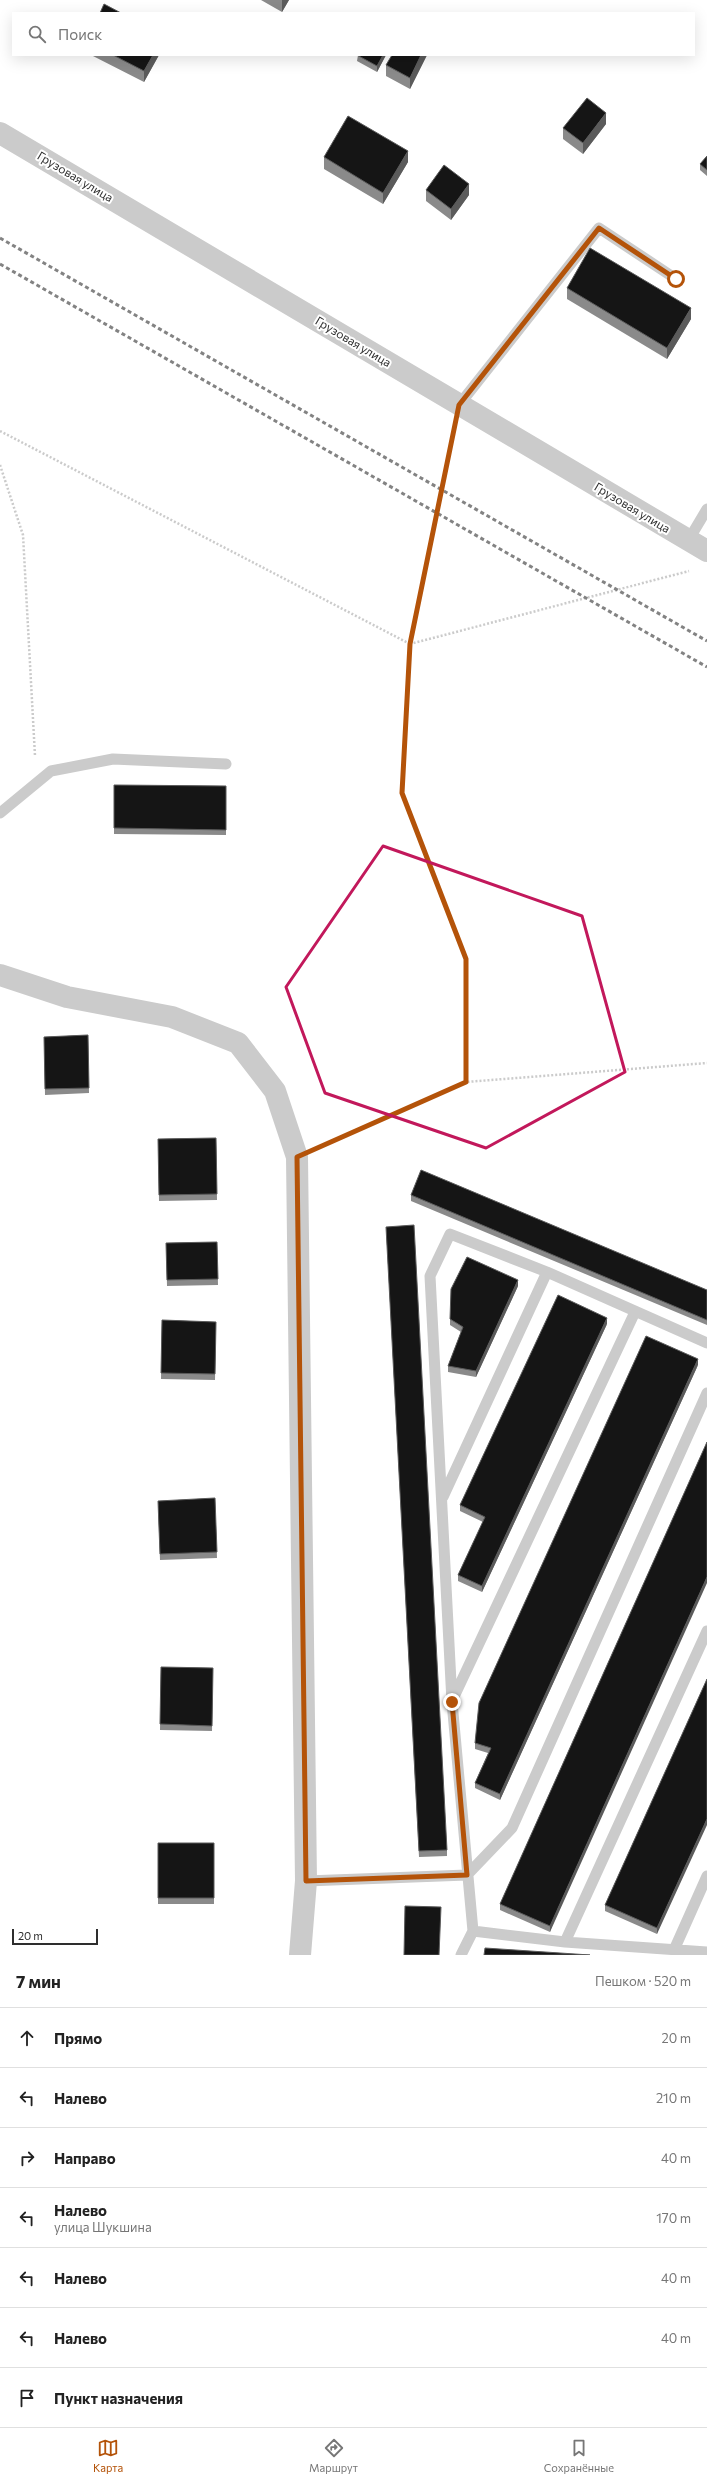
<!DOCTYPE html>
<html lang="ru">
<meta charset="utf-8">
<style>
:root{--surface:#fff;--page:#f2f2f2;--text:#222;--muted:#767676;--line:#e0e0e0;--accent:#b45309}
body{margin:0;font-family:Commissioner,sans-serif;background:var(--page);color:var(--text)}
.scale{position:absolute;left:12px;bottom:10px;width:86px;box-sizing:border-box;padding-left:4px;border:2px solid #2e2e2e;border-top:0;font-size:11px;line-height:14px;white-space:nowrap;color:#2e2e2e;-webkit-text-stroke:3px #fff;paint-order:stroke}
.stop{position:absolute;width:12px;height:12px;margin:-9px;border:3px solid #b45309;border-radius:50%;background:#fff}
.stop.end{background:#b45309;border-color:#fff;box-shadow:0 1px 4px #0008}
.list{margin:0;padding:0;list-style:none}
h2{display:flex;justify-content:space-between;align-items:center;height:52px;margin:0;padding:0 16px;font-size:17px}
h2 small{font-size:13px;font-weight:400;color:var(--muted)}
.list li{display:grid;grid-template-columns:26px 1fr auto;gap:12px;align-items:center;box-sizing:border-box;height:60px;padding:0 16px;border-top:1px solid var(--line)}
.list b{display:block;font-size:15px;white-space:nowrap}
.list p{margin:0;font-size:13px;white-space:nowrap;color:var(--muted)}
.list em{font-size:13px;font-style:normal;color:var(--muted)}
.icon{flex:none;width:22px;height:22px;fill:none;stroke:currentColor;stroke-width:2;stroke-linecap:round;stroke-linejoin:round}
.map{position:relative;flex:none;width:707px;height:1955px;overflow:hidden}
.search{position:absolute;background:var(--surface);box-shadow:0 4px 16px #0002;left:12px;right:12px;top:12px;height:44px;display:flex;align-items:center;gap:10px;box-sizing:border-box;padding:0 14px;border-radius:0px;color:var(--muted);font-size:15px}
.sheet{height:472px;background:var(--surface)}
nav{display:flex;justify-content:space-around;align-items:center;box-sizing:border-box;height:56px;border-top:1px solid var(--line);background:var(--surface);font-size:11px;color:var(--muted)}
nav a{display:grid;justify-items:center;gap:2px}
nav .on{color:var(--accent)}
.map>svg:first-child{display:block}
</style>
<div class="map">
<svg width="707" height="1955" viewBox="0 0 707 1955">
<rect width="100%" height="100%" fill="#fff"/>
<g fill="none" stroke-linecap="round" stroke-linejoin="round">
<!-- path -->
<path stroke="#cbcbcb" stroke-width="2.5" stroke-dasharray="2 2" stroke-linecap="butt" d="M0,431L410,644L402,793L466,959V1082
M453,432L410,644L689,571
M0,465L23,535L35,756
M321,1146L466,1082L707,1063"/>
<!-- service -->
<path stroke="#cbcbcb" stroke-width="11" d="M459,405L599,228L676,279
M688,541L707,509
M0,813L51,771L113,759L226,764
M707,1343L547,1272L450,1234L430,1276L452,1702L473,1931L565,1942L707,1952
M443,1497L547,1272
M452,1701L635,1312
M306,1881L467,1875L512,1828L707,1393
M565,1942L707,1631
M674,1950L707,1876
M461,1955L473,1931"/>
<!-- minor -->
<path stroke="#cbcbcb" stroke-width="22" d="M0,133L707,551
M0,975L67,997L172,1017L238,1043L275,1091L297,1157L306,1881L300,1955"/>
<!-- rail -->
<path stroke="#838383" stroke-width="3" stroke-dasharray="4 3" stroke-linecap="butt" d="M0,238L707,641
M0,264L707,667"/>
</g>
<!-- wall -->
<path fill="#8a8a8a" d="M261,0H289L282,12Z
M91,55H159L144,82Z
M358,55H386L377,72L357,61Z
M427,55L410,89L386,76V65Z
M606,124L583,154L563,139V128Z
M707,156V176L700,170V164Z
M324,157L408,162L383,204L324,169Z
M426,190L469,195L451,220L426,201Z
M567,288L691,319L667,359L567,299Z
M114,785L226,786V835L114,834Z
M88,1035L89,1093L45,1095L44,1037Z
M216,1138L217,1200L159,1201L158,1139Z
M411,1195L707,1290V1325L411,1201Z
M386,1227L447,1850V1856L419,1857Z
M217,1242L218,1285L167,1286L166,1243Z
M518,1286L476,1377L448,1372V1366L461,1332L450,1325V1319Z
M162,1320L216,1322L215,1380L161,1379Z
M607,1324L482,1592L458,1581V1575L483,1522L460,1511V1505Z
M698,1365L500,1800L475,1788V1783L488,1753L475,1749V1743Z
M707,1442L550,1932L500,1910V1904Z
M215,1498L217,1558L160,1560L158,1506Z
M161,1667L213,1668L212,1731L160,1730Z
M707,1679L657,1934L605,1911V1905Z
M158,1843H214V1904H158Z"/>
<!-- shaded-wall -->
<path fill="#5b5b5b" d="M282,0H289L282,12Z
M153,55H159L144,82V71Z
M383,55H386L377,72V66Z
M421,55H427L410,89V78Z
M606,113V124L583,154V143Z
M408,151V162L383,204V193Z
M469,184V195L451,220V209Z
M691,308V319L667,359V348Z
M518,1280V1286L476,1377V1371Z
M607,1318V1324L482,1592V1586Z
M698,1359V1365L500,1800V1794Z
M707,1577V1583L550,1932V1926Z
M707,1819V1825L657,1934V1928Z"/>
<!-- building -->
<path fill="#151515" stroke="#5b5b5b" d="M104,4L121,13H100Z
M113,55H153L144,71Z
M357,55H383L377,66Z
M392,55H421L410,78L386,65Z
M587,98L606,113L583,143L563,128Z
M348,116L408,151L383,193L324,157Z
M707,156V170L700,164Z
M444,165L469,184L451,209L426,190Z
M590,248L691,308L667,348L567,288Z
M114,785L226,786V830L114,828Z
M88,1035L89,1088L45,1089L44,1037Z
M216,1138L217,1194L159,1195L158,1139Z
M421,1170L707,1290V1320L411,1195Z
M414,1225L447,1850L419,1851L386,1227Z
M217,1242L218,1279L167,1280L166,1243Z
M467,1257L518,1280L476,1371L448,1366L463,1327L450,1319L451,1289Z
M558,1295L607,1318L482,1586L458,1575L485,1517L460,1505Z
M162,1320L216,1322L215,1374L161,1373Z
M646,1336L698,1359L500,1794L475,1783L491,1748L475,1743L479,1703Z
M707,1442V1577L550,1926L500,1904Z
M215,1498L217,1552L160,1554L158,1501Z
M161,1667L213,1668L212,1726L160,1724Z
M707,1679V1819L657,1928L605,1905Z
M158,1843H214V1898H158Z
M405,1906L441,1907L439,1955H404Z
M485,1948L590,1955H484Z"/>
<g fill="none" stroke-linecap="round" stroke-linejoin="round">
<!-- route -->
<path stroke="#b45309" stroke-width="5" d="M452,1702L467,1875L306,1881L297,1157L466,1082V959L402,793L410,644L459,405L599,228L676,279"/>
</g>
<!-- marked area -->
<path fill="none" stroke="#c2185b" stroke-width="3" stroke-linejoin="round" d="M383,846L582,916L625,1072L486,1148L325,1093L286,987Z"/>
<g text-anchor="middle" stroke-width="4" stroke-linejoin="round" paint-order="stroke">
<!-- street labels -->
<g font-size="12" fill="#2e2e2e" stroke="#fff">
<text transform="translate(75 177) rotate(31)" y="4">Грузовая улица</text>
<text transform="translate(353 342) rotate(31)" y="4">Грузовая улица</text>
<text transform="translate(632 508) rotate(31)" y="4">Грузовая улица</text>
</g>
</g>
</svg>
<div class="scale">20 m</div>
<div class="stop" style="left:676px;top:279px"></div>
<div class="stop end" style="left:452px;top:1702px"></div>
<div class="search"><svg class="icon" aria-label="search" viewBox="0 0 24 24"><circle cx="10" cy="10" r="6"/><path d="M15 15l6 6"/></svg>Поиск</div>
</div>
<section class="sheet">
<h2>7 мин<small>Пешком · 520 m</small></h2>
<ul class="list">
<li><svg class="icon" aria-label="ahead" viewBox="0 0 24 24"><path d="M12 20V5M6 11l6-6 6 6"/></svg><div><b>Прямо</b></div><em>20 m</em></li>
<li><svg class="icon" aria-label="left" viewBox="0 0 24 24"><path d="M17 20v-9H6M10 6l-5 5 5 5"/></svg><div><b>Налево</b></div><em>210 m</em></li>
<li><svg class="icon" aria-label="right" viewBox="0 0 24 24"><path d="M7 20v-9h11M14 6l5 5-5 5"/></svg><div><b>Направо</b></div><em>40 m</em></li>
<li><svg class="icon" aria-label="left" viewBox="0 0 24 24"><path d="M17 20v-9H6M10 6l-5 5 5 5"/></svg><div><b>Налево</b><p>улица Шукшина</p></div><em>170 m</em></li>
<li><svg class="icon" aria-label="left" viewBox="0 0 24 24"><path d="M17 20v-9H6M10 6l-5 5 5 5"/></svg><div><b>Налево</b></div><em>40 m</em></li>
<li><svg class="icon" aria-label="left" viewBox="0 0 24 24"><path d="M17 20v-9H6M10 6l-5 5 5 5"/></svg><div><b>Налево</b></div><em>40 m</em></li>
<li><svg class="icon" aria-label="arrive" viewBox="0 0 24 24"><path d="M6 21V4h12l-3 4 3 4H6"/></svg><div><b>Пункт назначения</b></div></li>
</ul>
</section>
<nav>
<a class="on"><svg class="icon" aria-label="map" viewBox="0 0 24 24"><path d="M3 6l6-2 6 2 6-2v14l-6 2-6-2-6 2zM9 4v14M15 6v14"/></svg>Карта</a>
<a><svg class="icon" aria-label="directions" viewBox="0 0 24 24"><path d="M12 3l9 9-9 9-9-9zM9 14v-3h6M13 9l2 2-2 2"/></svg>Маршрут</a>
<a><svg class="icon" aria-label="saved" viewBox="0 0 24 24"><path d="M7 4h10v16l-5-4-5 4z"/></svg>Сохранённые</a>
</nav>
